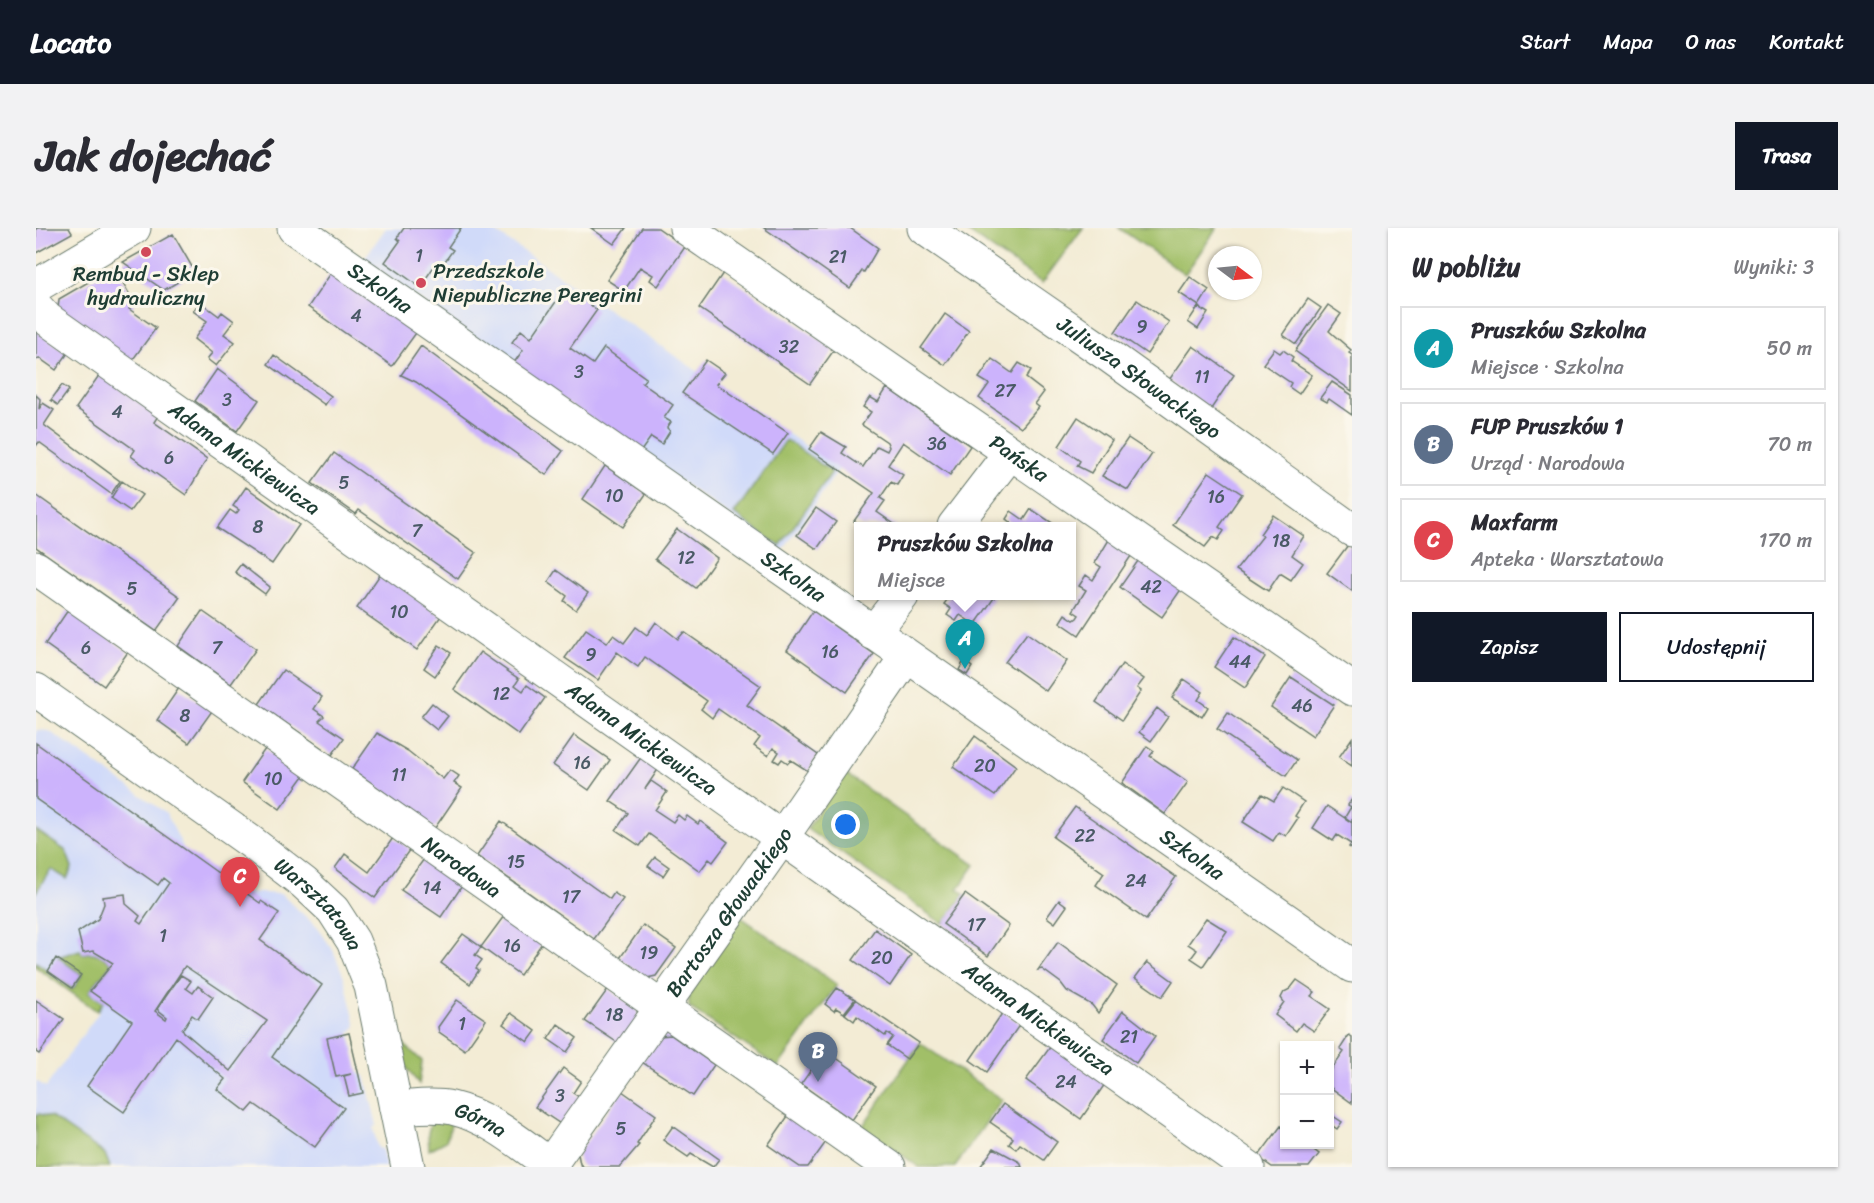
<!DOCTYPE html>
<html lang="pl">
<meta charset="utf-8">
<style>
:root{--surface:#fff;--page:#f2f2f3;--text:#2b2b33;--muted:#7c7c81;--line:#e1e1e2;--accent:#111827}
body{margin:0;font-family:Sriracha,sans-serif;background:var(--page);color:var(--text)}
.controls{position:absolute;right:18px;bottom:18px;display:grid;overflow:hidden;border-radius:0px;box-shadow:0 2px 4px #0004}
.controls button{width:54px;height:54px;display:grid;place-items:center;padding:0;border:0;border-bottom:2px solid var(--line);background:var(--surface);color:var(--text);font:30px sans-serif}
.compass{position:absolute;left:1172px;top:18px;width:54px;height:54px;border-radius:50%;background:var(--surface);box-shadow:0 2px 4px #0004;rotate:106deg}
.you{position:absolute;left:810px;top:597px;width:21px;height:21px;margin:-15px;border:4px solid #fff;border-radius:50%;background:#1a73e8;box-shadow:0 0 0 9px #1a73e833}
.badge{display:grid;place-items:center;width:39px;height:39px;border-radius:50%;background:var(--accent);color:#fff;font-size:20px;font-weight:700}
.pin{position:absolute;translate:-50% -50px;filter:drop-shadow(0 2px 3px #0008)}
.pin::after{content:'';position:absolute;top:32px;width:21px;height:18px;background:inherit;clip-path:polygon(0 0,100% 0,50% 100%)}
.popup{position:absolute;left:818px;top:294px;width:222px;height:78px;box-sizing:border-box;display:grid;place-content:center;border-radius:0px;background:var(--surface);filter:drop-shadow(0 2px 4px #0005);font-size:20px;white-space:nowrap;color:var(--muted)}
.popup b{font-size:22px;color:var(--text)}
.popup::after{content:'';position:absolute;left:50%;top:100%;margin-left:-12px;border:12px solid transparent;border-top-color:var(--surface)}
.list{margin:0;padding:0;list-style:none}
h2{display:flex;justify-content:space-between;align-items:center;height:78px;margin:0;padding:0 24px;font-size:26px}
h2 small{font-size:20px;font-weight:400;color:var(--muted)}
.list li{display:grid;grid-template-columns:39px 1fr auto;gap:18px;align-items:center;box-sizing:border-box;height:84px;margin:0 12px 12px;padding:0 12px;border:2px solid var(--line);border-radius:0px}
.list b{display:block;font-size:22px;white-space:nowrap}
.list p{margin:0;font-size:20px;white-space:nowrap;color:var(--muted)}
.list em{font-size:20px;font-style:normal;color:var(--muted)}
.actions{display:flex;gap:12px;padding:18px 24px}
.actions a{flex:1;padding:14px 0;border:2px solid var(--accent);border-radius:0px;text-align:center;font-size:21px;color:var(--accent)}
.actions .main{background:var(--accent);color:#fff}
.map{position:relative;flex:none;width:1316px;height:939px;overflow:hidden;border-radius:0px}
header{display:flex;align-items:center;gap:36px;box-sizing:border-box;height:84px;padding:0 30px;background:var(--accent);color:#fff}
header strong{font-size:28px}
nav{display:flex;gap:33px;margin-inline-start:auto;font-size:21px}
.intro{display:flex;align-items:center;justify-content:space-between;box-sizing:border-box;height:144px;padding:0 36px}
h1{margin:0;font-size:42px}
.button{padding:15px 27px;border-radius:0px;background:var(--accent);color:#fff;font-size:21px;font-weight:700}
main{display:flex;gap:36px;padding:0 36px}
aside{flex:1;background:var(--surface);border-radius:0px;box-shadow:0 2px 4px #0004}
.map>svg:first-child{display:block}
</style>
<header>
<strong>Locato</strong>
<nav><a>Start</a><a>Mapa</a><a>O nas</a><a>Kontakt</a></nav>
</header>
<div class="intro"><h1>Jak dojechać</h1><a class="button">Trasa</a></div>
<main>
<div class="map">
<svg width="1316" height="939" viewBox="0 0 1316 939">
<rect width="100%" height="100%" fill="#fbf7ec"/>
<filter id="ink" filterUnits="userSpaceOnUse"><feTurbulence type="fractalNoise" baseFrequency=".0167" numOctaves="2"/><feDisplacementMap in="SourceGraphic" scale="12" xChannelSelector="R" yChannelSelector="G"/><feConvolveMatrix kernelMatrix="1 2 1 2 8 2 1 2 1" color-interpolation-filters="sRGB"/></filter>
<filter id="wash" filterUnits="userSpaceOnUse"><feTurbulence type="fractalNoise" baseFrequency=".008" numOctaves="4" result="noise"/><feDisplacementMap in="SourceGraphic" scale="24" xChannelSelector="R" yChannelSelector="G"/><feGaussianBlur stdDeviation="1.35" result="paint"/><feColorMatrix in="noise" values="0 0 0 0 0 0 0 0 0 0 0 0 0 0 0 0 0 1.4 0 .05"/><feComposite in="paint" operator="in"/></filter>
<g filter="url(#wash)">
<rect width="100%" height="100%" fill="#f3ecd5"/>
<!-- built -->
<path fill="#d0daf9" d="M350,0H454L803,241L746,324L327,32Z
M0,502L13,503L130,585L148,621L208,664L245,666L282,700L297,722L308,749L320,798L314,805L322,844L329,848L341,897L337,900L342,920L346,921L350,939H0V853L10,859L63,784L0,739Z"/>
<!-- green -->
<path fill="#a1bf67" stroke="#607e4e" stroke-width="1.5" d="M926,0H1047L1006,55Z
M1083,0H1181L1149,46Z
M750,212L796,244L744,318L698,286Z
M807,544L939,637L922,661L929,666L907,696L771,601Z
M0,602L30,623L36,639L31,651L15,641L0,664Z
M705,689L801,757L742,839L653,779V766Z
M44,722L46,726C60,723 65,727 76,735L53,764L67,774L61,783L0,739V734L37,761L46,747L22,729Z
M361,810L386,833L383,856L367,836Z
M884,815L966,872L919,939H883L826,899Z
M3,886L15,889L69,926L74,939H0V887Z
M396,891H417L410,913L393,922L392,905Z"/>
<g id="blocks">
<!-- building -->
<path fill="#ccb3fc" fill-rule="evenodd" d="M0,0H33L36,5L0,25Z
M368,0H425L412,19L417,22L404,40L399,37L384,59L349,34L364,13L361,10Z
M555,0H590L578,16Z
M606,0H622L649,19L622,58L614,52L617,47L604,39L588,63L571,52Z
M728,0H814L842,20L828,44L826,43L814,60Z
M137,6L159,44L128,62L87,34Z
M78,39L99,76L93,81L120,100L95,134L22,82L23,71Z
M295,45L380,105L356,138L272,79Z
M687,45L798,122L774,156L663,80Z
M1154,49L1173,62L1163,78L1143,65Z
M530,59L561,82L534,120L557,136L568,120L610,150L606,155L637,177L628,190L635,194L631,200L634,203L626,216L615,209L605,223L475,139L487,122L476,114L485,102L495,110Z
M1272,71L1285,80L1260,116L1247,107Z
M1101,72L1133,94L1111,126L1079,104Z
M164,74L183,88L186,84L198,93L188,106L199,114L180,138L171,131L176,125L158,111L171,93L157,83Z
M1292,77L1305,86L1293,103L1315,122L1313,125L1316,127V163L1259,123Z
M1162,79L1172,85L1162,101L1152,94Z
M909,86L933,103L909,137L885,120Z
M0,103L32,125L20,142L3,130L0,132Z
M385,118L527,223L510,247L380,154L365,147Z
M1157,118L1198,147L1175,181L1133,152Z
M1238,121L1244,125L1247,122L1257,129L1255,133L1276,147L1263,166L1253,159L1255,155L1227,136Z
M238,127L295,168L289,177L232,136Z
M956,131L976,145L983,135L995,142L990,150L1008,164L999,176L1003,179L985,200L943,170L953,156L943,150Z
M670,132L689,145L680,156L752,205L737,226L646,165Z
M181,141L223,172L201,203L159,173Z
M64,146L122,188L118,194L171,231L150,267L95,228L99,222L40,180Z
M1296,154L1316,167V187L1293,171L1291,174L1284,170Z
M26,157L33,162L22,177L15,172Z
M851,160L934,218L914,247L867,214L852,237L867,247L861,257L855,254L844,270L849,273L841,284L861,298H827L818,293L838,265L773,221L785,204L810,219L806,225L827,239L841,218L851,223L853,219L851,214L826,197L835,184L827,179L834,169L842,174Z
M0,167L4,171L3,181L7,175L18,182L8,197L84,253L75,266L3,214L0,218Z
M1042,189L1076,212L1055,245L1041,238L1044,233L1023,218Z
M1092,210L1116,226L1092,262L1066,248Z
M298,225L440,325L422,351L323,282L320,286L276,255Z
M569,238L610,266L587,299L547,271Z
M1173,244L1206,266L1183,299L1188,303L1182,312L1177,309L1169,319L1137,297Z
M86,253L106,267L94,283L75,270Z
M210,259L263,297L236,336L181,300L194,282L200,286L203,282L197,278Z
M0,267L144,369L120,403L0,319Z
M780,280L800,294L781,321L761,307Z
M995,281L1018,296L1016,298H972L975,295L970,291L975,283L988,292Z
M1237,287L1268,308L1256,327L1267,335L1255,352L1244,345L1232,363L1200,342L1227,308L1224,306Z
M641,301L681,330L660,360L619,331Z
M1074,310L1097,325L1043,407L1024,394L1029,386L1038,392L1041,390L1043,387L1037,383L1050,362L1043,358L1050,347L1057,352L1065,339L1059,335Z
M1312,317L1316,319V363L1291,345Z
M1104,330L1146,360L1126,389L1084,359Z
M205,336L234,359L229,366L199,344Z
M520,342L552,365L540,382L528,373L531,368L512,354Z
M345,345L405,388L381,422L321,380Z
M914,368H955L958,370L939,397L924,387L920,393L911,387L915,381L908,376Z
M32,382L92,424L68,458L9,416Z
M166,383L220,421L195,456L142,418Z
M777,383L838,426L811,464L751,422Z
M620,394L642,411L648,404L725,458L711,477L782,527L772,543L755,532L752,535L746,531L743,535L738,532L743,524L737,520L732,528L718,518L724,510L682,481L676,490L665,481L671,473L609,429L602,439L581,424L562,452L529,430L550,401L571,415L577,407L588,415L600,399L611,407Z
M991,405L1031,433L1010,463L969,434Z
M1198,409L1229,429L1209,460L1178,439Z
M403,417L415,425L399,448L388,440Z
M444,424L483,451L479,457L487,463L491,457L509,470L483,507L418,461Z
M928,433L936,439L931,447L923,442Z
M1086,436L1108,451L1101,460L1105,463L1086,492L1060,474Z
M247,442L286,469L278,481L288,488L283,493L308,510L296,527L223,476Z
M1255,449L1298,477L1277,508L1235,479Z
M1148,451L1167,464L1162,472L1172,479L1166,489L1136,470Z
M143,460L176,483L153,515L121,492Z
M396,475L412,488L401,502L385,489Z
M1121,480L1132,489L1115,513L1103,504Z
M1192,485L1261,532L1250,548L1181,501Z
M341,505L372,523L407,551L414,542L423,548L418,555L426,560L399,600L316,541Z
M538,507L574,532L553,562L517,537Z
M939,508L980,538L959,568L917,539Z
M1316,510V538L1303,529Z
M0,515L224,675L225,673L243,685L224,712L286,757L236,829L308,880L279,919L218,876L211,884L181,861L189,851L140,809L88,884L51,858L96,793L54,763L77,735L57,723L47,725L42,704L62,691L68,676L67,669L89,666L90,676L104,688L101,693L105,696L133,655L127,650L122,657L0,571ZM149,738L231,793L194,843L146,802L156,787L162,791L177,769L162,758L157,765L150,760L155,753L145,747L121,781L131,789L130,791L119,783Z
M1111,518L1118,523L1114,528L1152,554L1129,586L1086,555Z
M229,521L268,548L244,581L206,554Z
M606,528L623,540L609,561L615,553L631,564L619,582L637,594L642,587L648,592L651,588L662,596L664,593L692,614L677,634L673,631L664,643L613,606L604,618L580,602L592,585L574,573Z
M1247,560L1268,574L1259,588L1262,590L1250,608L1243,604L1237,613L1207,594L1226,566L1238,573Z
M1316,571V594L1309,589L1315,579L1312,577Z
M1291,578L1316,595V621L1313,619L1315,616L1301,607L1297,613L1277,600Z
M1039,579L1140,649L1110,692L1060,657L1068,645L1017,609Z
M465,593L574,671L578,665L587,671L558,711L441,628Z
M357,610L374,621L339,670L299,640L309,626L333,644Z
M619,629L633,639L627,648L612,638Z
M388,631L426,658L405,689L365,662Z
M929,666L973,698L952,728L907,696Z
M1023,672L1031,678L1019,695L1011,689Z
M468,688L506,715L484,747L445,719Z
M1170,690L1191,703L1167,738L1155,730L1161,722L1152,716Z
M607,697L640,720L620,748L611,750L584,730Z
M839,701L875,727L854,758L817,732Z
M427,706L445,719L439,727L446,732L440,740L443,742L434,756L405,735Z
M1022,714L1081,757L1062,785L1056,777L1031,763L1025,755L1006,741L1002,742Z
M20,730L45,747L36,760L12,743Z
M1111,734L1137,753L1126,769L1099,750Z
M1261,752L1279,764L1275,768L1294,781L1278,803L1266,795L1260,803L1239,787L1248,774L1245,770L1248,764L1254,761Z
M801,760L819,771L808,785L800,780L798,783L789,776Z
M572,761L601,782L602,791L585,817L549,793Z
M0,772L28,791L3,826L0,824Z
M421,772L450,792L429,822L403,804L402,799Z
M820,772L883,815L871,831L851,817L857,809L851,805L849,808L821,788L818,793L809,786Z
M1087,783L1119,808L1100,835L1067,811Z
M967,784L984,796L951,844L934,832Z
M475,785L500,803L492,814L467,796Z
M522,796L541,810L531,824L512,811Z
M313,805L327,865L313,868L308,848L315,846L300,849L291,810Z
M635,807L678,837L657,868L606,834L624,808Z
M1313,807L1316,809V875L1294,859V839L1296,841L1308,824L1304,821Z
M1015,818L1069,856L1045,891L990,852Z
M789,822L840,858L816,892L765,856Z
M527,840L545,853L537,865L546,871L526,897L499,879Z
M586,863L620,887L601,916L603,917L584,939H548L544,936L542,926Z
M967,876L1021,914L1008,932L984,916L980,921L973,916L977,910L954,894Z
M1294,886L1306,894L1301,901L1294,896Z
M752,888L790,914L772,939H764L732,917Z
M637,898L683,931L677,939L655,926L652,929L627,912Z
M1245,898L1248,901V916H1270L1283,926L1273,939H1236L1222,929Z
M958,920L984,934L986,939H944Z"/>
</g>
</g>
<g filter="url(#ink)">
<use href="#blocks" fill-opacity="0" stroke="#697a6c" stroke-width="1.5"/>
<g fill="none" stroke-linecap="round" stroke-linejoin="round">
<!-- minor casing -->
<g stroke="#697a6c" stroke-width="35">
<g id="minor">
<path id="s1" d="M258,0L1316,738"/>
<path id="s2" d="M650,0L1316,461"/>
<path id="s3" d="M888,0L1072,127L1316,302"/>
<path d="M0,58L98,0"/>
<path id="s4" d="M0,79L11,91L1212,939"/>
<path d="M918,298L974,225"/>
<path id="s5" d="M0,340L853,939"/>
<path d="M837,405L866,368"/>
<path id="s6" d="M0,462L215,614L268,655L297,682L317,713L335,758L372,939"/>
<path id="s7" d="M360,880C378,879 398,876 416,880C454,889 486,917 517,939"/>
<path id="s8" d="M514,937L740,618L870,429"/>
</g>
</g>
<!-- minor -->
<use href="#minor" stroke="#fff" stroke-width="33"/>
</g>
</g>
<!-- markers -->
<g fill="#d1495b" stroke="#fbf7ec" stroke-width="2">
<circle cx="110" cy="24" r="6"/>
<circle cx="385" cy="55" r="6"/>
</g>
<g text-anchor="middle" stroke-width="6" stroke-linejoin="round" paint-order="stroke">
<!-- number labels -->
<g font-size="18" fill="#4a5a66">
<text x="383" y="34">1</text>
<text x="802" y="35">21</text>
<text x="320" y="94">4</text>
<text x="1106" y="105">9</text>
<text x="753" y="125">32</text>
<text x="543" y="150">3</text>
<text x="1166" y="155">11</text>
<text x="969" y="169">27</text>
<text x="191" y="178">3</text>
<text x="81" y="190">4</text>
<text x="901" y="222">36</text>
<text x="133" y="236">6</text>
<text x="308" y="261">5</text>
<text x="578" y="274">10</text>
<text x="1180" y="275">16</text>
<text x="222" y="305">8</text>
<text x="381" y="309">7</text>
<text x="1245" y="319">18</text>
<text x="650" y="336">12</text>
<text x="1115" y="365">42</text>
<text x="96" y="367">5</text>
<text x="363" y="390">10</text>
<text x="50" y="426">6</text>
<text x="181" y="426">7</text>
<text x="794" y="430">16</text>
<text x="555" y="433">9</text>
<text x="1204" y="440">44</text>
<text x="465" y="472">12</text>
<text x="1266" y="484">46</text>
<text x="149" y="494">8</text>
<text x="546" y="541">16</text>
<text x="949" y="544">20</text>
<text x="363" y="553">11</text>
<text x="237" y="557">10</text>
<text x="1049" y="614">22</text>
<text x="480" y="640">15</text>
<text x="1100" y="659">24</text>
<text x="396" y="666">14</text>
<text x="535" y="675">17</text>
<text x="940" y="703">17</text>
<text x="127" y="714">1</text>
<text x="476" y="724">16</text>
<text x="613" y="731">19</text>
<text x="846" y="736">20</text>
<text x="578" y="793">18</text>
<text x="426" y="802">1</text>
<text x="1093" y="815">21</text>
<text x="1030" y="860">24</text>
<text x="524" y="874">3</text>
<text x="585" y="907">5</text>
</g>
<!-- poi labels -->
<g font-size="21" fill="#1f3d34" stroke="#fbf7ec" text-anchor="start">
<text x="397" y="50">Przedszkole<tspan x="397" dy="24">Niepubliczne Peregrini</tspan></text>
<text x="110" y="53" text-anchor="middle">Rembud - Sklep<tspan x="110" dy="24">hydrauliczny</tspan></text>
</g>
<!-- street labels -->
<g font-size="21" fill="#1f3d34" stroke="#fbf7ec">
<text dy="7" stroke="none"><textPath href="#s1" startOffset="105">Szkolna</textPath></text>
<text dy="7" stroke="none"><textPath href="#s3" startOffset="262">Juliusza Słowackiego</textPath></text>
<text dy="7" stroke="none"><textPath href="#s4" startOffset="258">Adama Mickiewicza</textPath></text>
<text dy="7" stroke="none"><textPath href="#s2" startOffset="405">Pańska</textPath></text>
<text dy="7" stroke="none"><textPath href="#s1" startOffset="609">Szkolna</textPath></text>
<text dy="7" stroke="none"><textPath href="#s4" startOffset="744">Adama Mickiewicza</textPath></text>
<text dy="7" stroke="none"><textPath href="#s1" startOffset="1095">Szkolna</textPath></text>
<text dy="7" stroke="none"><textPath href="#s5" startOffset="520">Narodowa</textPath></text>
<text dy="7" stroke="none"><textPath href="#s6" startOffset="356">Warsztatowa</textPath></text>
<text dy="7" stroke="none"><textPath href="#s8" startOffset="310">Bartosza Głowackiego</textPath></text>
<text dy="7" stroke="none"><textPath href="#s4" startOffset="1230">Adama Mickiewicza</textPath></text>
<text dy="7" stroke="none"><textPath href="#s7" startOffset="87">Górna</textPath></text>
</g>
</g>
</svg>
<div class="controls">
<button>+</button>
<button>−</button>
</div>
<svg class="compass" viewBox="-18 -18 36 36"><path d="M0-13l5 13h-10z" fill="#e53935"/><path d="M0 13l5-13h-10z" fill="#7c7c81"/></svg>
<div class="you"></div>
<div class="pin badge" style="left:929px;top:441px;background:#0f9aa8">A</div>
<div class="popup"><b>Pruszków Szkolna</b>Miejsce</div>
<div class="pin badge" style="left:782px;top:854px;background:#5c6f8a">B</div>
<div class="pin badge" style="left:204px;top:679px;background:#e0444e">C</div>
</div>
<aside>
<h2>W pobliżu<small>Wyniki: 3</small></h2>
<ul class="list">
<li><span class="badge" style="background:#0f9aa8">A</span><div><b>Pruszków Szkolna</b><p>Miejsce · Szkolna</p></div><em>50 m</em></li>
<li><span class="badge" style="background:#5c6f8a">B</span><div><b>FUP Pruszków 1</b><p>Urząd · Narodowa</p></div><em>70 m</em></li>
<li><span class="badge" style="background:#e0444e">C</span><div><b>Maxfarm</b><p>Apteka · Warsztatowa</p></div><em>170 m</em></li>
</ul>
<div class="actions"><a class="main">Zapisz</a><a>Udostępnij</a></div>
</aside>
</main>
